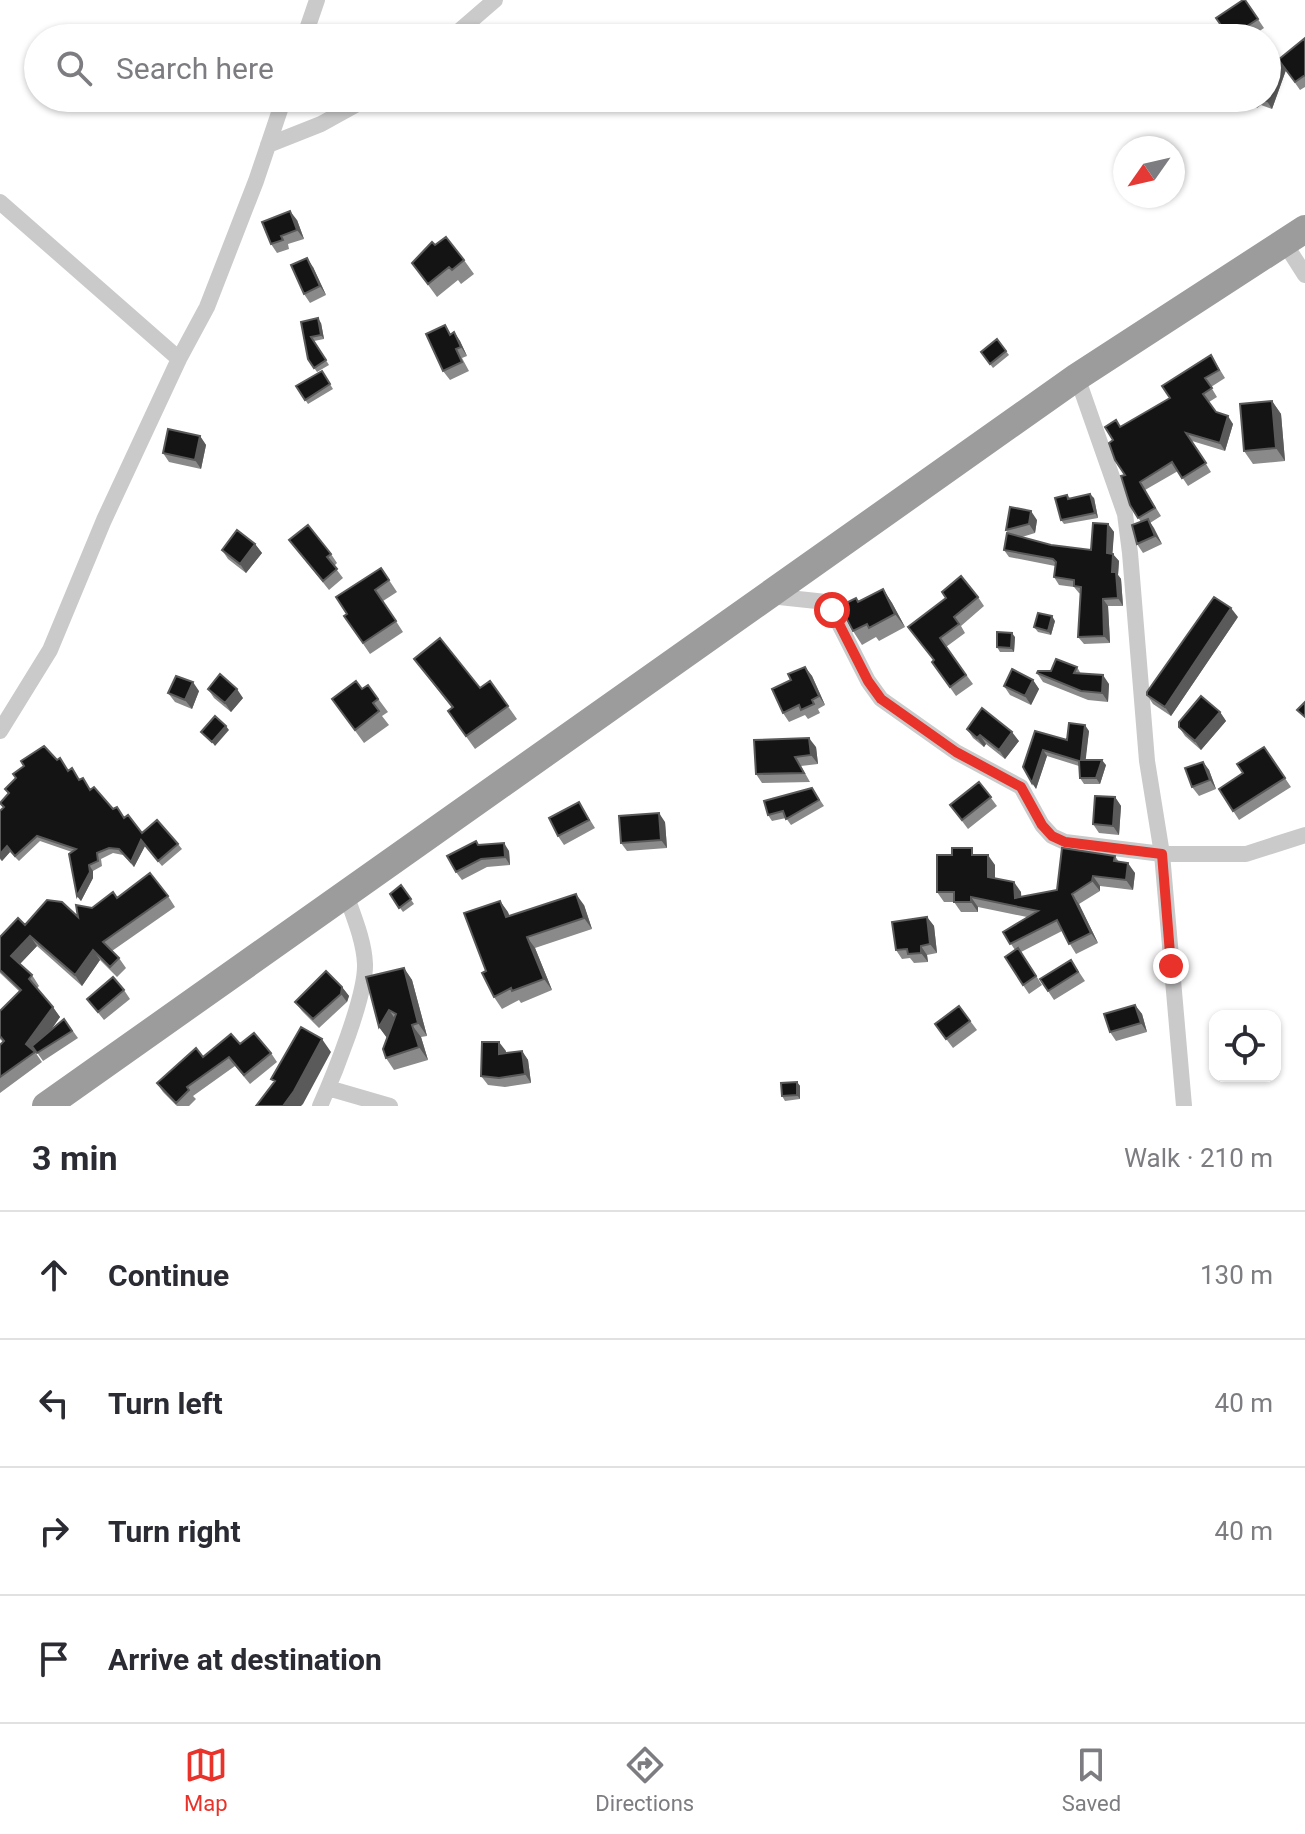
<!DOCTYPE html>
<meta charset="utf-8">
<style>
:root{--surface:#fff;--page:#f7f7f7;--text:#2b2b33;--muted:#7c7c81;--line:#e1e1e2;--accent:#e93229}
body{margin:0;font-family:Roboto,sans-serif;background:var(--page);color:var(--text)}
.controls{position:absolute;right:24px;bottom:24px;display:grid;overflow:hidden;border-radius:16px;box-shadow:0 2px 6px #0004}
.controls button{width:72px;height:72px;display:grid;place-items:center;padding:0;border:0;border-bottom:2px solid var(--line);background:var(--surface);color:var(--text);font:40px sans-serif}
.compass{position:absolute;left:1113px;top:136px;width:72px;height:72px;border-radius:50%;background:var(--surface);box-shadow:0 2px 6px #0004;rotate:236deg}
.stop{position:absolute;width:24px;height:24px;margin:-18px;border:6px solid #e93229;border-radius:50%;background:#fff}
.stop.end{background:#e93229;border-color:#fff;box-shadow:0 2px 8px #0008}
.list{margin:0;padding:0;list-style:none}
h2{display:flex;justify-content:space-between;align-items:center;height:104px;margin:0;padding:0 32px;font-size:34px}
h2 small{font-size:26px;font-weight:400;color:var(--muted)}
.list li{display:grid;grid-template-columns:52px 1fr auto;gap:24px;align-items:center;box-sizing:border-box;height:128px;padding:0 32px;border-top:2px solid var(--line)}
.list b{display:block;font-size:30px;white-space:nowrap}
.list em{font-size:26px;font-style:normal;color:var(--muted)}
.icon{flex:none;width:44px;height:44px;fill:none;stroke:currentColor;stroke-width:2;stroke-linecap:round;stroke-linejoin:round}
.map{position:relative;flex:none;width:1305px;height:1106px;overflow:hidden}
.search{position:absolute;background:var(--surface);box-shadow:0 2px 6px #0004;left:24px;right:24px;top:24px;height:88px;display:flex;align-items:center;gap:20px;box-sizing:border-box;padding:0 28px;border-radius:44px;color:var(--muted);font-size:30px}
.sheet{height:616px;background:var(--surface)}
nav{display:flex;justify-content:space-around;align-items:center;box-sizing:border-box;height:112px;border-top:2px solid var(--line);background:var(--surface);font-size:22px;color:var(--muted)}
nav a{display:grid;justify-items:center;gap:4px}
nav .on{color:var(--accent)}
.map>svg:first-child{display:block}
</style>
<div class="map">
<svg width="1305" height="1106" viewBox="0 0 1305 1106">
<rect width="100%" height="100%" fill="#fff"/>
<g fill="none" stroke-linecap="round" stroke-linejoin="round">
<!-- minor -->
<path stroke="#cacaca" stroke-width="16" d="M304,38L317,0
M451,38L495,0
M268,145L321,124L368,98
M0,202L179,359
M1284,242L1305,275
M1077,377L1125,514L1130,553L1147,761L1162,854L1184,1106
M770,596L826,602L832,610L868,681L881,699L956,752L1021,787L1042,825L1052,836L1065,842L1162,854H1246L1305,835
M0,731L50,650L104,520L179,359L207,307L256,181L284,98
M328,1088L390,1106
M320,1106C334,1075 366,996 365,964C364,940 353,915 345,892"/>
<!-- trunk -->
<path stroke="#9c9c9c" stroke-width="28" d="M46,1106L1077,377L1305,229"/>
</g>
<!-- wall -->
<path fill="#8a8a8a" d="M1245,0L1264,28L1249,38H1230Z
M1305,38V87L1300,90L1286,70L1272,109L1261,105L1257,108L1248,98H1267Z
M297,220L304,239L288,244L289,249L277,253L271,244Z
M435,245L464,260L474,274L461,284L458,280L437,297L412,263Z
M313,267L326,295L310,303L304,294Z
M301,322L321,323L324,339L314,341L329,365L317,372L308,359Z
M445,325L451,334L454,332L460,341L467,356L462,358L469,371L450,380L443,371Z
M997,339L1009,355L993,368L981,352Z
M1211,355L1225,378L1211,387L1217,397L1209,402L1216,413L1233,424L1225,451L1192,441L1211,472L1188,486L1178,471L1145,490L1161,516L1150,523L1162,544L1143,553L1137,544L1141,522L1130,505L1125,475L1113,440L1170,398Z
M322,371L333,389L308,404L296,386Z
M1272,401L1281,414L1285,461L1253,464L1244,451Z
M200,436L206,445L201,469L169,462L163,453Z
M1067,495L1070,498H1094L1098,518L1064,524L1061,520Z
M1037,520L1035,533L1022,537L1051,545L1091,550L1108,524L1114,532L1112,554L1119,561L1118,575L1121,579L1123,606H1108L1110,643L1084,644L1078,637L1081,594L1079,593L1074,587L1059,585L1054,577L1055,566L1009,557L1004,550L1008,533L1006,530Z
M289,540L331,554L337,563L334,566L343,578L329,590Z
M255,544L262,553L246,573L228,559L222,550Z
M381,568L397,592L383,601L403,632L370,654L344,616L347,614Z
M883,589L892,603L905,627L879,641L876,637L862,645L853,631L858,602Z
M978,597L984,606L961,626L965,633L946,647L973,684L956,696L932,662L934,660L915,636Z
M1238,617L1171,716L1153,704L1147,695Z
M1055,621L1051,635L1038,632L1034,627Z
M1015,637L1014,652H1000L997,647Z
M414,659L480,688L490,681L517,719L475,749L448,711L452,708Z
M805,667L812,676L825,705L818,709L820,713L808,719L805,715L789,722L783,713L791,680Z
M1077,667L1081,674L1109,684L1108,702L1088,700L1043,682L1037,673Z
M1033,680L1039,689L1031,705L1010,695L1004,686Z
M368,685L388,712L382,716L389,725L364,743L332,699L362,689Z
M208,689L243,698L231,712L214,698Z
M199,691L192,709L175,702L168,693Z
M1220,712L1226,721L1201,750L1185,736L1179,727Z
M967,729L1019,741L1005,759L986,744L984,747L973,738Z
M1035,731L1067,740L1089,731L1085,760L1106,765L1100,784H1084L1080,778L1079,766L1047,756L1036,789Z
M816,747L818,764L801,766L810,782L762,783L756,774Z
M1264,747L1291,787L1239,820L1219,789L1243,773Z
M57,760L142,833L178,844L182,849L162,866L145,846L134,867L123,855L113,853L101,859L102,866L93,871V878L81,901L77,896L72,852L40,841L19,861L10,852L2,861L0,859V811L3,808L0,803L8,794L5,789Z
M1203,762L1209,770L1216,789L1199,796L1192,787Z
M979,782L997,806L968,829L950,805Z
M812,788L824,806L791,825L786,818L772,821L768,815Z
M1115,797L1121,806L1119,835L1099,833L1093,824Z
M579,802L595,828L564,845L558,836Z
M665,822L667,848L627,851L621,843Z
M478,845L509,851L510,865L487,867L462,880L456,872Z
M978,855L995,865V878L1021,892V897L1057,890L1115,856L1119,862L1135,873L1133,890L1100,886V891L1079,904L1098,943L1076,954L1062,931L1021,952L1042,985L1029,994L1023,985L1015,950L1003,932L1027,917L978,907V912H961L954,902H944L937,892Z
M401,885L414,904L403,912L390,894Z
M168,896L175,907L112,951L119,958L126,968L117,977L100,960L82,986L37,946L20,964L32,975L39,986L37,988L60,1017L50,1031L64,1019L78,1038L43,1061L36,1051L35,1052L42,1062L0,1093V1045L3,1042L0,1039V1011L20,992L0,973V937L25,925L78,917L92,908L117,898Z
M500,901L510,916L584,905L592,929L535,948L552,990L521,1003L519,1000L502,1009L494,997L486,971Z
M927,917L934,926L937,953L927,955L928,962L914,963L910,958L902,959L896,950Z
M1071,960L1085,981L1054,1000L1040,979Z
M404,968L412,980L427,1036L421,1037L428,1060L394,1070L386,1058L387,1038L379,1027Z
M342,987L349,996L347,1002L319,1028L302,1011L295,1002Z
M124,990L130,999L104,1020L87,999Z
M1135,1005L1142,1014L1147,1032L1116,1041L1110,1032Z
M959,1006L977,1030L953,1048L935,1024Z
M240,1044L271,1053L277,1062L250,1084L235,1066L193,1096L196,1099L189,1106H177L163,1092L157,1083L203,1057Z
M506,1051V1053L522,1051L528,1060L531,1083L505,1087L488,1085L481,1076Z
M797,1082L800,1086V1099L785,1101L782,1096Z"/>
<!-- shaded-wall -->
<path fill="#5a5a5a" d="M1280,62L1286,70L1272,109L1267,101Z
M290,211L297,220L304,239L297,230Z
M307,258L313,267L326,295L320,286Z
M318,318L321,323L324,339L321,335Z
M454,332L460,341L467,356L461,347Z
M1272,401L1281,414L1285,461L1276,448Z
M1228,416L1233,424L1225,451L1220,443Z
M200,436L206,445L201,469L195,460Z
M1090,494L1094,498L1098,518L1095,513Z
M1031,511L1037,520L1035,533L1029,524Z
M1148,519L1154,528L1162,544L1155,536Z
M1108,524L1114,532L1112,561L1107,553Z
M255,544L262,553L246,573L240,564Z
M1113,554L1119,561L1118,575L1121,579L1123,606L1118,598L1112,572Z
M883,589L892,603L905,627L895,614Z
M1103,599L1108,606L1110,643L1104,636Z
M1231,608L1238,617L1171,716L1165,707Z
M1052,616L1055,621L1051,635L1048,631Z
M1012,633L1015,637L1014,652L1011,648Z
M805,667L812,676L825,705L819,696Z
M1103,675L1109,684L1108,702L1102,693Z
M1033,680L1039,689L1031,705L1025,696Z
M193,682L199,691L192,709L185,700Z
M237,689L243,698L231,712L225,703Z
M1220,712L1226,721L1201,750L1195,741Z
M1085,725L1089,731L1085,766L1081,760Z
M226,726L229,730L215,746L212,742Z
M1012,732L1019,741L1005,759L999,750Z
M980,735L986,744L984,747L977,738Z
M809,738L816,747L818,764L811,755Z
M1043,750L1047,756L1036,789L1032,783Z
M1102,760L1106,765L1100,784L1096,778Z
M1203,762L1209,770L1216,789L1210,780Z
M1115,797L1121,806L1119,835L1113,826Z
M659,813L665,822L667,848L661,840Z
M141,840L145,846L134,867L131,862Z
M504,843L509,851L510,865L505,857Z
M7,846L10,852L2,861L0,858V854Z
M988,855L995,865V887L988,877Z
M1128,863L1135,873L1133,890L1126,880Z
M89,865L93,871V878L81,901L77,896Z
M1093,876L1100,886V891L1092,881Z
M1014,882L1021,892L1022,908L1015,898Z
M576,894L584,905L592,929L584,918Z
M1072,894L1079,904L1098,943L1091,933Z
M971,897L978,907V912L971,902Z
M500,901L508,912L514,929L506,917Z
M927,917L934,926L937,953L930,944Z
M30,936L37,946L18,966L11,956Z
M527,937L535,948L552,990L544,979Z
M921,946L927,955L928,962L921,953Z
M93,950L100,960L82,986L75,975Z
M404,968L412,980L427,1036L418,1023Z
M342,987L349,996L347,1002L341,994Z
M1135,1005L1142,1014L1147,1032L1141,1023Z
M53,1007L60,1017L34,1054L26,1044Z
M389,1010L398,1023L388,1039L379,1027Z
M412,1025L421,1037L428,1060L419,1047Z
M322,1039L331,1052L303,1104L301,1106H283Z
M499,1042L506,1051L505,1063L499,1054Z
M522,1051L528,1060L531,1083L525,1074Z
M797,1082L800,1086V1099L797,1095Z"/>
<!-- building -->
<path fill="#141414" stroke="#5a5a5a" stroke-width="2" d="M1243,0H1245L1258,19L1241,30L1245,35L1240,38H1230L1216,18Z
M510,33L513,38H503Z
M1305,38V75L1295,82L1280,62L1267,101L1259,98H1267V69Z
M290,211L297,230L281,236L283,240L271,244L262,222Z
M446,237L464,260L452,270L449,267L428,284L412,263L432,242L435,245Z
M307,258L320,286L304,294L291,265Z
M318,318L321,335L311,337L326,360L314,368L308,359L301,322Z
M445,325L450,335L454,332L461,347L456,349L462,362L443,371L426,334Z
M997,339L1006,351L990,364L981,352Z
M1211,355L1219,370L1205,378L1212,388L1203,394L1216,412L1228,416L1220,443L1186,433L1206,463L1182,478L1172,462L1140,482L1155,508L1138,518L1130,505L1121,476L1125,475L1115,460L1109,443L1113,440L1105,427L1116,420L1120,427L1170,398L1162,386Z
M322,371L330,384L305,400L296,386Z
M1272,401L1276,448L1244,451L1240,404Z
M168,429L200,436L195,460L163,453Z
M1090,494L1095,513L1061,520L1055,498L1067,495L1068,499Z
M1010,507L1031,511L1029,524L1006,530Z
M1148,519L1155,536L1137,544L1132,525Z
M1093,523L1108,524L1107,553L1113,554L1112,572H1116L1118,598L1103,599L1104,636L1078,637L1081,587L1074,586V580L1054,577L1056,562L1053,559L1004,550L1007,533L1051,545L1091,550Z
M308,525L331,554L327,557L337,569L323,581L289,540Z
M237,530L255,544L240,564L222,550Z
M381,568L389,580L375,590L396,621L363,643L344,616L347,614L336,597Z
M961,576L978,597L954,617L959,624L940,638L966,675L950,687L932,662L934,660L908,627L946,598L942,592Z
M883,589L895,614L869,628L867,624L853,631L840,606L856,598L858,602Z
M1214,597L1231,608L1165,707L1147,695V692Z
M1038,613L1052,616L1048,631L1034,627Z
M997,632L1012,633L1011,648L997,647Z
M440,638L480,688L490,681L508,706L466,736L448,711L453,707L414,659Z
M1056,659L1077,667L1074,673L1103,675L1102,693L1081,691L1037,673L1038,671H1051Z
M805,667L819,696L812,700L814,704L801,710L799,705L783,713L772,689L791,680L788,674Z
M1012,669L1033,680L1025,696L1004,686Z
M220,674L237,689L225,703L208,689Z
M176,676L193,682L185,700L168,693Z
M356,681L362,689L368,685L378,699L373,703L379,711L355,730L332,699Z
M1201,696L1220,712L1195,741L1179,727V722Z
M1305,702V717L1297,710Z
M982,708L1012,732L999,750L980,735L977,738L967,729Z
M215,716L226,726L212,742L201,732Z
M1069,723L1085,725L1081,760H1102L1096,778H1080L1079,761L1043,750L1032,783L1023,767L1035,731L1067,740Z
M809,738L811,755L795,757L804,773L756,774L754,740Z
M44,746L57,760L60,758L68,771L72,768L79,780L83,778L90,790L94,787L113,809L117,807L124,818L128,815L142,833L157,820L178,844L158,861L141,840L131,862L119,849L109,848L97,853L98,861L89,865L90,872L77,896L69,854L76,849L37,836L15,856L7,846L0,854V811L4,807L0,803L9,793L5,789L16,778L13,774L24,766L21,761Z
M1264,747L1285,778L1233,811L1219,789L1243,773L1237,764Z
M1203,762L1210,780L1192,787L1185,768Z
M979,782L991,797L962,820L950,805Z
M812,788L819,800L786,819L783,811L768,815L764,801Z
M1095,796L1115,797L1113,826L1093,824Z
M579,802L589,820L558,836L549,818Z
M659,813L661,840L621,843L619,816Z
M476,841L478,845L504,843L505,857L481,859L456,872L447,856Z
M952,848H972V855H988V877L1014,882L1015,898L1057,890L1062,848L1115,856L1114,861L1128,863L1126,880L1093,876L1092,881L1072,894L1091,933L1069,944L1057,920L1010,944L1003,932L1038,911L971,897V902H954V892H937V855H952Z
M150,873L168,896L103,942L119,958L110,967L93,950L75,975L30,936L11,956L32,975L29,979L53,1007L26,1044L35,1052L0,1077V1045L4,1041L0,1036V1011L21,990L0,970V937L18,918L25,925L47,900L62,902L78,917L76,905L92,908L113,892L117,898Z
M401,885L411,899L399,908L390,894Z
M576,894L584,918L527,937L544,979L512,991L511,988L494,997L482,973L486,971L464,913L500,901L506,917Z
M927,917L930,944L921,946V953L908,954L907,949L896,950L892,922Z
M1018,948L1036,976L1023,985L1005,957Z
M1071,960L1078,972L1048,991L1040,979Z
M404,968L418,1023L412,1025L419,1047L386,1058L383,1049L396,1014L389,1010L379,1027L366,977Z
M326,971L342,987L341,994L313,1019L295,1002Z
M113,977L124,990L98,1012L87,999Z
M1135,1005L1141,1023L1110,1032L1104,1014Z
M959,1006L970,1021L946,1039L935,1024Z
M64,1019L72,1031L37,1053L32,1046Z
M301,1027L322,1039L294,1091L283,1106H256L275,1081L271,1079Z
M254,1033L271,1053L244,1075L229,1057L187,1087L189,1090L176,1103L157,1083L196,1048L203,1057L231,1034L240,1044Z
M482,1042H499V1054L522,1051L525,1074L499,1078L481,1076Z
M797,1082V1095L782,1096L781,1083Z"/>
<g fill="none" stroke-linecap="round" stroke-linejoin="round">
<!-- route -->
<path stroke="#e93229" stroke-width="10" d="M832,610L868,681L881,699L956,752L1021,787L1042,825L1052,836L1065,842L1162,854L1171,966"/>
</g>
</svg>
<div class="controls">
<button><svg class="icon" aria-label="locate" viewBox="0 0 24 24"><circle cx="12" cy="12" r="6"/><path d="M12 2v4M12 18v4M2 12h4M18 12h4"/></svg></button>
</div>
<svg class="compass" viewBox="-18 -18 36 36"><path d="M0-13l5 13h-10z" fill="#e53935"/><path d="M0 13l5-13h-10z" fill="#7c7c81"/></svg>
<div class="stop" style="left:832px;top:610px"></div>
<div class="stop end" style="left:1171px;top:966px"></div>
<div class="search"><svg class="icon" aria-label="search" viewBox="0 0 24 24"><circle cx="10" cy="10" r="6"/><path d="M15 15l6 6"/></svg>Search here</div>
</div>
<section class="sheet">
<h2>3 min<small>Walk · 210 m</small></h2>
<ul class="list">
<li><svg class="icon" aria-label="ahead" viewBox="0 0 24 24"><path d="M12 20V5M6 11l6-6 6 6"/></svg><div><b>Continue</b></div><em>130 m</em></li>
<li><svg class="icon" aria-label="left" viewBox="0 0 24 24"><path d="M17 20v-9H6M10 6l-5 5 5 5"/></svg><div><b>Turn left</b></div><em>40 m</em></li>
<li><svg class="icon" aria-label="right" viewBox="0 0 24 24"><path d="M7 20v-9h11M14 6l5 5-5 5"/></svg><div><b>Turn right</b></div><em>40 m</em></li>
<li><svg class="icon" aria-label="arrive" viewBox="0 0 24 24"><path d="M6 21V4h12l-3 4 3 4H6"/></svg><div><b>Arrive at destination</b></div></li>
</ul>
</section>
<nav>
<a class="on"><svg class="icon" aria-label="map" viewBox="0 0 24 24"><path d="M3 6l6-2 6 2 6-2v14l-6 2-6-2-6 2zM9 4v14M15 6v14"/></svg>Map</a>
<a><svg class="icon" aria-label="directions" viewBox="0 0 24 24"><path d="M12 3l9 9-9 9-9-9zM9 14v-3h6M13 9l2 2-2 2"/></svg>Directions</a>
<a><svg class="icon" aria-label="saved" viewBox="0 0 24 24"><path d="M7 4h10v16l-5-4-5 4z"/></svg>Saved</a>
</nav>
